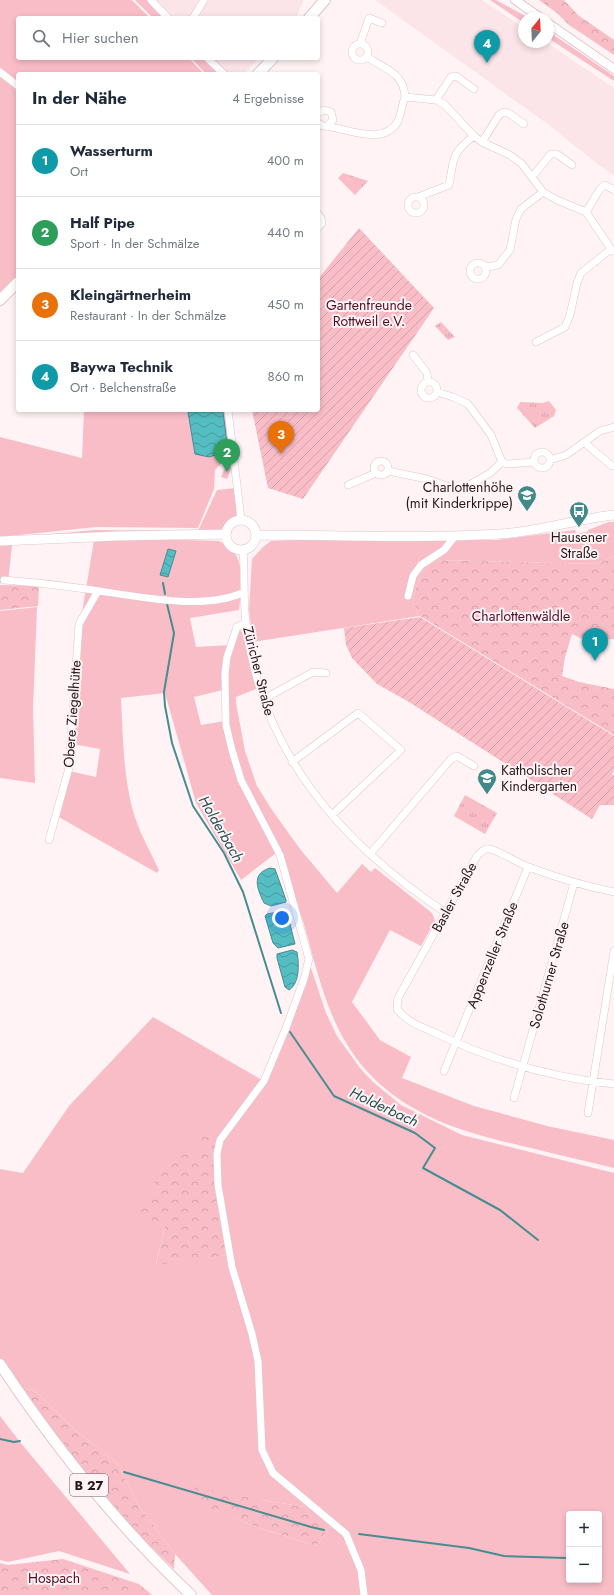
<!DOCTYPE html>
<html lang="de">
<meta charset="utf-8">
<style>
:root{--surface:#fff;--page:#f2f2f3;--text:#1f2937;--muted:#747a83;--line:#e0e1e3;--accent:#0f766e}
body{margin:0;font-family:Jost,sans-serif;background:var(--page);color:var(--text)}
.controls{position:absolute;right:12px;bottom:12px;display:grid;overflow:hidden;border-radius:4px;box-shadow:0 2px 6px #0003}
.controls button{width:36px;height:36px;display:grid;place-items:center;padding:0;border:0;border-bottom:1px solid var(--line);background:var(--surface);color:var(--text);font:20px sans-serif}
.compass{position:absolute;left:518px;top:12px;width:36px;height:36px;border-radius:50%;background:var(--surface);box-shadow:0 2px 6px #0003;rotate:18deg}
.you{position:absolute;left:282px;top:918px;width:14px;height:14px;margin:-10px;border:3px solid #fff;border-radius:50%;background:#1a73e8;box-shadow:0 0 0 6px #1a73e833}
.badge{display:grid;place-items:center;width:26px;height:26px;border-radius:50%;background:var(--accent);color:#fff;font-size:13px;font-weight:700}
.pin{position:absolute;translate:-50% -33px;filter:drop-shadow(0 1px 2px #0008)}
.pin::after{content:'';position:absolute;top:21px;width:14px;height:12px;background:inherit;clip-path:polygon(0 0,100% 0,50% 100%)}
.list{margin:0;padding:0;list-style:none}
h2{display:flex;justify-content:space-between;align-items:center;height:52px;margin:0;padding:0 16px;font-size:17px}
h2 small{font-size:13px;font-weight:400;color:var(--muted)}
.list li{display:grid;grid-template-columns:26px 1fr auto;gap:12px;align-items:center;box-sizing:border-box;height:72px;padding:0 16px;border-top:1px solid var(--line)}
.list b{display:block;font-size:15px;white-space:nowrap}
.list p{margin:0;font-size:13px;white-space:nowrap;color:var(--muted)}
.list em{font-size:13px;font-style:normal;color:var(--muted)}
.icon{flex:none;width:22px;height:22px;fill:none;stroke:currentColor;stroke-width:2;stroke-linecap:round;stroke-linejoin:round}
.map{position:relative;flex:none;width:614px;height:1595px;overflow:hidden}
.search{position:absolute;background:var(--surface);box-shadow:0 2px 6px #0003;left:16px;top:16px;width:304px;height:44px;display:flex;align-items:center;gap:10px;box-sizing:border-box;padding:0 14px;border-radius:4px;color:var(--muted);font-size:15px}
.panel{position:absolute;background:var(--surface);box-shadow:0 2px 6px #0003;left:16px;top:72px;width:304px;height:340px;border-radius:4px}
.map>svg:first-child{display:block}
</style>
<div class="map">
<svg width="614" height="1595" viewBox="0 0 614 1595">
<defs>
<pattern id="forest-crowns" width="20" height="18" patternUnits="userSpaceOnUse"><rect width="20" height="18" fill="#f9bdc8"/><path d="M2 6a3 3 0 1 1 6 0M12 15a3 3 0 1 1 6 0" fill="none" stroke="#d5a2ab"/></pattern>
<pattern id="park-tufts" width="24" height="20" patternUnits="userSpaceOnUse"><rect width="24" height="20" fill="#f9bdc8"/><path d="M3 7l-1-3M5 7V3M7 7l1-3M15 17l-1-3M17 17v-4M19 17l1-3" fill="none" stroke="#d5a2ab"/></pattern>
<pattern id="garden-furrows" width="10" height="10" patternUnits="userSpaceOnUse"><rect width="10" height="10" fill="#f9bdc8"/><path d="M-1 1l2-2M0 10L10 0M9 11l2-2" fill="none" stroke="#d5a2ab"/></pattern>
<pattern id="water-waves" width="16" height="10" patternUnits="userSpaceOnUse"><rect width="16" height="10" fill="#55bec2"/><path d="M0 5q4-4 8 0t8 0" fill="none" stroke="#469a9d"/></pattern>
</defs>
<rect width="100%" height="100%" fill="#fff3f5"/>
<!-- built -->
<path fill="#fce5e9" d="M152,0H304L296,18H169Z
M375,0H482L524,28V42H546L614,88V175L597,164L553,128Z
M209,58H259L244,74H225Z"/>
<!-- grass -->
<path fill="#f9bdc8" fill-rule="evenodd" d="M0,0H132L150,18H18V58H189L204,74H18V85L0,71Z
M135,0H148L166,18H153Z
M490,0H496L529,18H524V23Z
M548,31L614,76V81L548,38Z
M191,58H205L222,74H206Z
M0,73L18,87V283L0,300Z
M84,410H227L231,452L215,470L214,489L198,528L96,527L0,537V437L82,458Z
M226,465L232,467L227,479L221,477Z
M236,488L237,519L228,523L222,534L0,539L95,530L198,531L217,490Z
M609,522H614V556L597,564L435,560C420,570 416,585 413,602L420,616L253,642L249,610L252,559L263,547L271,541L319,539L497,540L575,530L576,533L588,532V530Z
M119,538L219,541C223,543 235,552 237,557C244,572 241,594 239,610L190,618L196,647L230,645L221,674L223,690L194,697L201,725L225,721L238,781L276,853L241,880L196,803L165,693L121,698C123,736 123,775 133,811C139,832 150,851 159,870L157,873L57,816L69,771L96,777L100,749L72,744L80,625L94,540Z
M12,545L8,583H0V546Z
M37,607L33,709L35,783L0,778V611Z
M240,630L243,633L256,689L236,697V703L245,751L257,786L272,810L300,849L337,893L362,864L371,872L375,868L432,913L435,921L421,946L390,930L352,1002L380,1040L411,1057L402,1078L474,1106L547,1126L614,1140V1168C586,1161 558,1155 531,1148C483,1137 437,1126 396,1097C334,1052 323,992 304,924C300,912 295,901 292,889C290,880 289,871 286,863C275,833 255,806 242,777C232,754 225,700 227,675C228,660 233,645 237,631Z
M309,962L326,1013L337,1036L360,1068L373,1082L401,1105L462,1135L614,1173V1595H366L348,1534L275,1472L264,1450L260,1361L234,1266L220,1184L218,1154L221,1142L265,1081ZM569,1514H599V1580H569Z
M153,1017L262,1080L219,1140L198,1149L165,1225L156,1264L228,1255L257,1362L261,1450L271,1474L312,1508L261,1500L195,1502L251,1525L316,1546L332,1525L345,1535L360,1571L362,1595H212L175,1554L140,1508L117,1463L73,1428L33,1389L21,1393L0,1363V1169L23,1173L69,1106Z
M0,1416L20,1442L130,1574L59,1551L8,1562L0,1560Z"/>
<!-- forest -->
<path fill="url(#forest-crowns)" d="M539,0H564L578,15L614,40V55L569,25L557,13Z
M614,556V639L587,641L572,634L565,657L562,676L579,682L614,689V735L420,616L413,602C416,585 420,570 435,560L597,564Z
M0,585L39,586L38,606L0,610Z
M202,1136L219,1140L215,1154L228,1255L156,1265L165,1225L136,1214L173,1151L198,1149Z
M33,1389L73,1428L117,1463L140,1508L175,1554L174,1569L102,1499L21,1393Z
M194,1486L261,1500L312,1508L332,1525L316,1546L251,1525L194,1502Z
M63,1559L139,1584L152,1595H0V1563L8,1565Z"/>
<!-- park -->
<path fill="url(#park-tufts)" d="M343,173L368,181L355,195L338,178Z
M441,322L455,337L448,340L435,326Z
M549,401L556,410L554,416L535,428L517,408L520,402L543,403Z
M465,795L497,813L485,834L454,816Z"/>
<!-- garden -->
<path fill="url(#garden-furrows)" d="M359,228L434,308L303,499L268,488L252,410H318V279Z
M420,617L614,736V770L612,775H614V805H600L592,819L409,702L377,684L352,658L346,645L344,628Z"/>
<!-- water -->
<path fill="url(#water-waves)" stroke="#468d90" d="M188,412H223L228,451L209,457L195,454Z
M168,549L176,551L168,577L160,575Z
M270,868L275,869L286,900V902L271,906L264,903C258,890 250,874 270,868Z
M284,911L287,912L295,944L278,948L273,943L265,916L267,914Z
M292,950L297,952C299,964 300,983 289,990L285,987L277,958V954Z"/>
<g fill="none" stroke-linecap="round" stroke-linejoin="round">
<!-- stream -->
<path stroke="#468d90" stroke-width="2" d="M163,583L165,594
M167,604L174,633L164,692L165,706L172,743L193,806L224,853L243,892L281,1013
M290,1032L334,1096L415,1133L435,1148L423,1168L500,1210L538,1240
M0,1439L14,1442L20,1441
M124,1472L311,1527L324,1530
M359,1534L469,1548L504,1556L566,1558"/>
<!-- minor casing -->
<g stroke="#e0c5c9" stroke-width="8">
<path id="minor" d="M151,0L168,18
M193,18L204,0
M352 52a8 8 0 1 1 16 0a8 8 0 1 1-16 0Z
M360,44L369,18L382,23
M367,57C385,69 404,73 405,97L436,100L444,104L474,136L482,142L510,155L522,164L543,192L557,200L586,212L611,249L614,251
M207,58L224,74
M0,72L18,86
M436,100L451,77L456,76L474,89
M318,113L324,110L331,112L333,120L328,125
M318,123L323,126C345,127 383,148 398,121C401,114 402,105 405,97
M482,142L499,115L504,112L508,113L524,124
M532,177L551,154H557L572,165
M408 205a8 8 0 1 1 16 0a8 8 0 1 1-16 0Z
M418,197L449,185C454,159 451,153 474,136
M586,212L600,189L605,185L614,190
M318,214L321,218L322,223L318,228
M470 271a8 8 0 1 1 16 0a8 8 0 1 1-16 0Z
M486,267L498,265L510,250L516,219L521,209L543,192
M536,342L565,327L570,315L577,283L581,273L611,249
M413,355L427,373L428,382
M421 390a8 8 0 1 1 16 0a8 8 0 1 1-16 0Z
M437,392L453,397L468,404L491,435L502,462
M228,410L241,519
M585,443L612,466H614
M534 460a8 8 0 1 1 16 0a8 8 0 1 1-16 0Z
M550,460L566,455L600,431L614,427
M374 468a7 7 0 1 1 14 0a7 7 0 1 1-14 0Z
M388,471L427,479L456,489L464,488L490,473L502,462L507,464L534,462
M348,485L376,473
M243,550C245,574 243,599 246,623C261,753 341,843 446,913
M4,580C32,582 59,585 86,589C130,595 204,612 244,592
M408,596L413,576L421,565L444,550L455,536
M246,623L237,627L227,657L225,674L226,725L232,750L241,780L280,855L309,959L304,979L286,1028L264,1081L220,1140L217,1154L218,1185L232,1267L252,1334L258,1361L262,1450L273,1473L346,1534L361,1570L364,1595
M264,699L313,672L326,673
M292,762L358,713L401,750L332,815
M49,840L69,768L79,624L98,591
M370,854L451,759L457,756L474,766
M614,892C585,886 557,878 529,867C519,864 498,850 490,849C484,848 481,852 477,856L398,998L397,1009C407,1022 418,1025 433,1032C489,1059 552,1078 614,1084
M444,1071L528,867
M514,1098L574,883
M588,1113L614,951"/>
</g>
<!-- tertiary casing -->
<g stroke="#e0c5c9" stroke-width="10">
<path id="tertiary" d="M515,0L541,18
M548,23L614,69"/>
</g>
<!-- secondary casing -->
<g stroke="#e0c5c9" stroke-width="10">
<path id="secondary" d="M226 535a15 15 0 1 1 30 0a15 15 0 1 1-30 0Z
M257,535C338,535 419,539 500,534C539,532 576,519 614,515
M0,541L118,536L226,534"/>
</g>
<!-- primary casing -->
<g stroke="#e0c5c9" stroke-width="12">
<path id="primary" d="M309,18L325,0
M258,74L273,58
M0,300L18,282
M0,1364C55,1447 118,1526 191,1595"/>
</g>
<!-- minor -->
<use href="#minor" stroke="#fff" stroke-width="7"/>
<!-- tertiary -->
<use href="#tertiary" stroke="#fff" stroke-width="8"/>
<!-- secondary -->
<use href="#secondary" stroke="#fff" stroke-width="9"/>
<!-- primary -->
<use href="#primary" stroke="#fff" stroke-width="10"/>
</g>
<!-- icons -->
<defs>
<g id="school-pin" transform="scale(1)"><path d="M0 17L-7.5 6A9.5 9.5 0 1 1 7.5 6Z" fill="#41898b" stroke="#fff3f5"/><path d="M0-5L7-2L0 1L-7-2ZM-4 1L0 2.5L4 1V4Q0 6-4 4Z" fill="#fff"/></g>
<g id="bus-pin" transform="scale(1)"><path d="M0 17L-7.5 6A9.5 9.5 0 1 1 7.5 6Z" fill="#41898b" stroke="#fff3f5"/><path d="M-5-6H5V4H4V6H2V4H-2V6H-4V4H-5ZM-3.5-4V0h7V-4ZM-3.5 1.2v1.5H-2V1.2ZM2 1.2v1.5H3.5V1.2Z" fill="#fff"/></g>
</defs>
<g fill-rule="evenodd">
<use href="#school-pin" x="527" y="495"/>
<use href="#bus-pin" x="579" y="511"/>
<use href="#school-pin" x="487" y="778"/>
</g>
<g text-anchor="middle" stroke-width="4" stroke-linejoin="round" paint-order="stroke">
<!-- shield labels -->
<rect fill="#fff3f5" stroke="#665b5d" stroke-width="1" x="70" y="1474" width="38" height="22" rx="3"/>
<g font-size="13" font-weight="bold" fill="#241a1c">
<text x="89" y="1490">B 27</text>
</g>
<!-- park labels -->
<g font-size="14" fill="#510c23" stroke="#fff3f5">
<text x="369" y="310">Gartenfreunde<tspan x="369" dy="16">Rottweil e.V.</tspan></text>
<text x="521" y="621">Charlottenwäldle</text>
<text x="54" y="1583">Hospach</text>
</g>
<!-- poi labels -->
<g font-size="14" fill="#241a1c" stroke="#fff3f5" text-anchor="end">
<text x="513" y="492">Charlottenhöhe<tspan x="513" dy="16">(mit Kinderkrippe)</tspan></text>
<text x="579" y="542" text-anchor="middle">Hausener<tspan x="579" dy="16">Straße</tspan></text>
<text x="501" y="775" text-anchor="start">Katholischer<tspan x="501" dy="16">Kindergarten</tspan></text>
</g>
<!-- street labels -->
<g font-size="14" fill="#241a1c" stroke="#fff3f5">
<text transform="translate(259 671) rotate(76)" y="5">Züricher Straße</text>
<text transform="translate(72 714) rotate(-86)" y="5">Obere Ziegelhütte</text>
<text transform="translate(454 897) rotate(-61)" y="5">Basler Straße</text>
<text transform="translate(492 955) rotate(-68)" y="5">Appenzeller Straße</text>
<text transform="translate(549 975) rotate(-74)" y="5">Solothurner Straße</text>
</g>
<!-- water labels -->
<g font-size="15" font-style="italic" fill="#255355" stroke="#fff3f5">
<text transform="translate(221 829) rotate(60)" y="5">Holderbach</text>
<text transform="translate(384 1107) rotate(25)" y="5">Holderbach</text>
</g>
</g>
</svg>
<div class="controls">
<button>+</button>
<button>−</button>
</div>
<svg class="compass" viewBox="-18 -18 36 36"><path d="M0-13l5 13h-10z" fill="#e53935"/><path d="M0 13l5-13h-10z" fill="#747a83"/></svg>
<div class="you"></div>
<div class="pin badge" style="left:595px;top:661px;background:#0f9aa8">1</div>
<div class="pin badge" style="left:227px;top:472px;background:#2e9e5b">2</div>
<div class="pin badge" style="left:281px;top:454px;background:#e8710a">3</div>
<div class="pin badge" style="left:487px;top:63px;background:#0f9aa8">4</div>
<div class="search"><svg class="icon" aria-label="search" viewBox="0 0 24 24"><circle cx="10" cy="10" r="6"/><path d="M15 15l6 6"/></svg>Hier suchen</div>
<section class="panel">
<h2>In der Nähe<small>4 Ergebnisse</small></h2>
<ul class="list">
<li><span class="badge" style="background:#0f9aa8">1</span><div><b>Wasserturm</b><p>Ort</p></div><em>400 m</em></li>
<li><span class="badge" style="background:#2e9e5b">2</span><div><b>Half Pipe</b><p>Sport · In der Schmälze</p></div><em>440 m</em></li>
<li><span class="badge" style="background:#e8710a">3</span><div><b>Kleingärtnerheim</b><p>Restaurant · In der Schmälze</p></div><em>450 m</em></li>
<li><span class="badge" style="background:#0f9aa8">4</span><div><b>Baywa Technik</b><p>Ort · Belchenstraße</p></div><em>860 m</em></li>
</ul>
</section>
</div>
